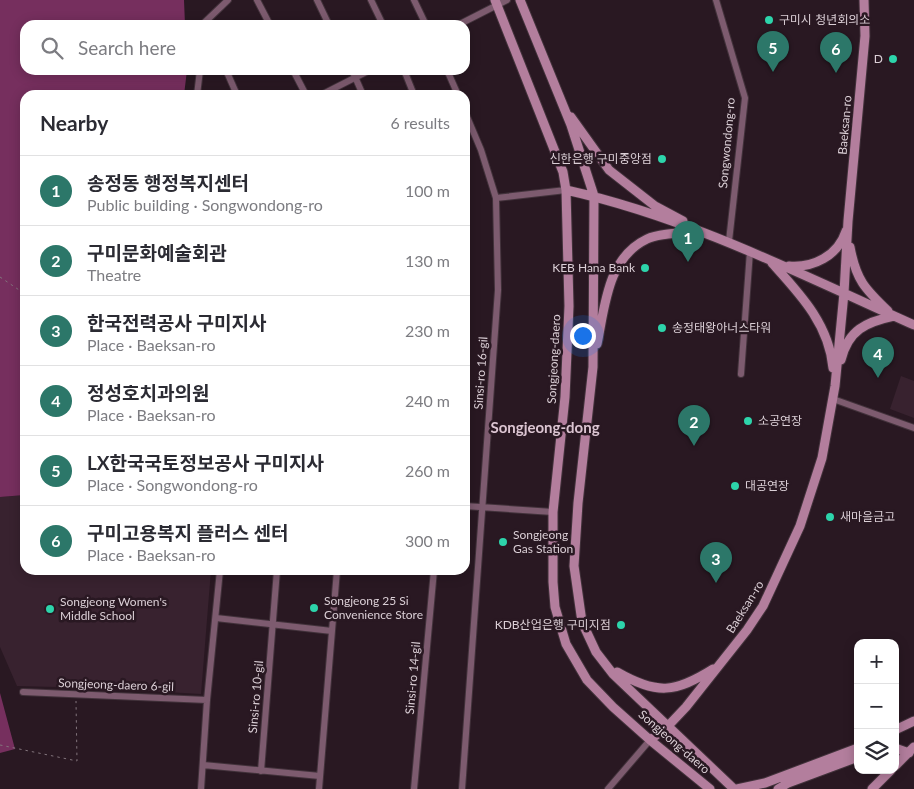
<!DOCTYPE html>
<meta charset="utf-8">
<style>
:root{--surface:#fff;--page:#f7f7f7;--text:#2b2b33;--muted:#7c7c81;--line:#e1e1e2;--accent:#2c7769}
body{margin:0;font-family:Lato,"Noto Sans KR",sans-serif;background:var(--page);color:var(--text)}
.controls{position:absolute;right:15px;bottom:15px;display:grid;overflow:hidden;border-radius:10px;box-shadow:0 2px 12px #0003}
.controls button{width:45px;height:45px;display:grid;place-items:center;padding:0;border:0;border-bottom:1px solid var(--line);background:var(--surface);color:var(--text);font:25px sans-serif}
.you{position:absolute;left:582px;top:335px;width:18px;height:18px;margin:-12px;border:4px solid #fff;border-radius:50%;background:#1a73e8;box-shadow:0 0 0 8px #1a73e833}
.badge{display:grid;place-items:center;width:32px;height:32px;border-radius:50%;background:var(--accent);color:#fff;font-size:16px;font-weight:700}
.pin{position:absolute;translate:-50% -41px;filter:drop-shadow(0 1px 2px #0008)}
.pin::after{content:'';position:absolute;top:26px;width:18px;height:15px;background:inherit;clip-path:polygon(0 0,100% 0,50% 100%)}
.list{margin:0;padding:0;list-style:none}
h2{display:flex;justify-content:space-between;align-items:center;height:65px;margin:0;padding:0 20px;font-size:21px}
h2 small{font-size:16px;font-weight:400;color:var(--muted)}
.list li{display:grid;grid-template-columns:32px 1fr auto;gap:15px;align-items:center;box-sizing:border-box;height:70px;padding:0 20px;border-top:1px solid var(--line)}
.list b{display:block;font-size:19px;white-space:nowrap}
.list p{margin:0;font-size:16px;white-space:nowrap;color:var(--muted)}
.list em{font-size:16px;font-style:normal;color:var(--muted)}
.icon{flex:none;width:28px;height:28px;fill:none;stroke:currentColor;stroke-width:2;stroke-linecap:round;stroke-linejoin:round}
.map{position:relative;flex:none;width:914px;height:789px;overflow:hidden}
.search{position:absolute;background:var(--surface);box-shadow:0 2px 12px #0003;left:20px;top:20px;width:450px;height:55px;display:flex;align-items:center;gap:12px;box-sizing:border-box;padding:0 18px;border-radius:15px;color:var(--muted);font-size:19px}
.panel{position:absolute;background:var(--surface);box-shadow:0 2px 12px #0003;left:20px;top:90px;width:450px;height:485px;border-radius:15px}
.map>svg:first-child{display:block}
</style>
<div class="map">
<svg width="914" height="789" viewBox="0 0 914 789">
<rect width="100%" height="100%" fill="#291822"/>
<!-- built -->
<path fill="#38222f" d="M901,376L914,381V418L890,409Z
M25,495V570H211L201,694L98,688L17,686L0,647V497Z"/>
<!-- forest -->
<path fill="#762f5e" d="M0,0H184L185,25H25V70H187L184,95H25V495L0,497Z
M0,693L15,749L0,753Z"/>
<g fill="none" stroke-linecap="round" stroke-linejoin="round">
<!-- street casing -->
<g stroke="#42323b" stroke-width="8">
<path id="street" d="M257,0L270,25
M317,0L329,25
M371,0L383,25
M414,0L426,25
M716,0L745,98L729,241
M205,25V22L228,0
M458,25L507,0
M226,70L237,95
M293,70L306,95
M352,70L363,95
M404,70L414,95
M447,70L458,95
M197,95L200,70
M321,95L370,70
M496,198L566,190
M741,374L750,251
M833,399L914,428
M465,506L553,512
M216,618L332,631
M23,692L207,700
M203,765L320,776
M261,771L277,570
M201,789L207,700L220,570
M319,789L337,570
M414,789L434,570
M462,789L498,290L496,198L481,150L465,112
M608,789L650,740"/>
</g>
<!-- secondary casing -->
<g stroke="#42323b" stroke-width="11">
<path id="secondary" d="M495,0L563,172L566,190L569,306L565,397L553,512V582L555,607L566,644L587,680L613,707L650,740L710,789
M520,0L571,125L594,196L593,367L578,503L574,566L582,622L596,652L613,674L734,789
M571,117L609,170L655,206L683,221
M566,190C688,217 800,274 914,325
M850,247C856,280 865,289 888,311
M772,263C800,294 829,324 833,368
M789,266C813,268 838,256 846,231
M597,344C605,307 607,258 647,239C659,233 683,233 697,232
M841,360C848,330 866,322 894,316
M617,672C657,695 675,693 713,669
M895,730L914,721
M650,740L668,726L686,707L747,630L763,606L800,526L822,458L835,386L844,293L848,221L865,36L864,0
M895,748L909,753
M895,766L914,747
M737,789L765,783L858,748
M778,789L788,783L858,757
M872,789L891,770"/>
</g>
<!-- path -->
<path stroke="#82747c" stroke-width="1" stroke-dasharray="2.5 4" stroke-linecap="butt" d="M0,277L25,294
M0,745L77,761L76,701"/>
<!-- street -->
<use href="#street" stroke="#7d5b6f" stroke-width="6"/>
<!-- secondary -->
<use href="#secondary" stroke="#b37e9d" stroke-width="9"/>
</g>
<!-- markers -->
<g fill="#2dd4ab" stroke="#291822" stroke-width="2">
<circle cx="769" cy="20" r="5"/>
<circle cx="893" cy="59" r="5"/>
<circle cx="662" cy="159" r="5"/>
<circle cx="645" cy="268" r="5"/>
<circle cx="662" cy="328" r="5"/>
<circle cx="748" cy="421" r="5"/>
<circle cx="735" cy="486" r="5"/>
<circle cx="830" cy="517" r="5"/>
<circle cx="503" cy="542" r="5"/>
<circle cx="314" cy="608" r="5"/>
<circle cx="50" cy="609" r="5"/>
<circle cx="621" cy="625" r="5"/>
</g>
<g text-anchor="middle" stroke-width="5" stroke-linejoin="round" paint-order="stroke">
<!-- poi labels -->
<g font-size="12" fill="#dbcfd6" stroke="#291822" text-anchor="start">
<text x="779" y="24">구미시 청년회의소</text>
<text x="883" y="63" text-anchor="end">D</text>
<text x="652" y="163" text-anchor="end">신한은행 구미중앙점</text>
<text x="635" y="272" text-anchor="end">KEB Hana Bank</text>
<text x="672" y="332">송정태왕아너스타워</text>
<text x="758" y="425">소공연장</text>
<text x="745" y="490">대공연장</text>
<text x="840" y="521">새마을금고</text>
<text x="513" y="539">Songjeong<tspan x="513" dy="14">Gas Station</tspan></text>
<text x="324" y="605">Songjeong 25 Si<tspan x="324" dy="14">Convenience Store</tspan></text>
<text x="60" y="606">Songjeong Women's<tspan x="60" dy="14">Middle School</tspan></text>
<text x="611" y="629" text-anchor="end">KDB산업은행 구미지점</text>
</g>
<!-- street labels -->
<g font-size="12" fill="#dbcfd6" stroke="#291822">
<text transform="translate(845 125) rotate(-85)" y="4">Baeksan-ro</text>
<text transform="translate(727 143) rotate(-85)" y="4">Songwondong-ro</text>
<text transform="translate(554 359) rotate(-87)" y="4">Songjeong-daero</text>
<text transform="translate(481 373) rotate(-86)" y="4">Sinsi-ro 16-gil</text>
<text transform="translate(745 607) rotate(-58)" y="4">Baeksan-ro</text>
<text transform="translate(413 678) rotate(-85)" y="4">Sinsi-ro 14-gil</text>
<text transform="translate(116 685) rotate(2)" y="4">Songjeong-daero 6-gil</text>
<text transform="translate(256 697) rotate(-85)" y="4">Sinsi-ro 10-gil</text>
<text transform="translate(674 742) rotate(41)" y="4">Songjeong-daero</text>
</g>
<!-- quarter labels -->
<g font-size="15" font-weight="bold" fill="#dcc5d2" stroke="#291822">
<text x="545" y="433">Songjeong-dong</text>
</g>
</g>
</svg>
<div class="controls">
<button>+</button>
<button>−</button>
<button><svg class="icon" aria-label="layers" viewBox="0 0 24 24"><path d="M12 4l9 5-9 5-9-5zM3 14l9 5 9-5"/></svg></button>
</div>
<div class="you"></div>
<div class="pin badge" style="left:688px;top:262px">1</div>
<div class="pin badge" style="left:694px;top:446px">2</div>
<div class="pin badge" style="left:716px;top:583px">3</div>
<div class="pin badge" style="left:878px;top:378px">4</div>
<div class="pin badge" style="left:773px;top:72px">5</div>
<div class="pin badge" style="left:836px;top:73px">6</div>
<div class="search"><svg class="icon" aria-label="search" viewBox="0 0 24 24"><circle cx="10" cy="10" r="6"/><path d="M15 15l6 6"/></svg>Search here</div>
<section class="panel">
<h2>Nearby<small>6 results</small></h2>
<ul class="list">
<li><span class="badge">1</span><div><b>송정동 행정복지센터</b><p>Public building · Songwondong-ro</p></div><em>100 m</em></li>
<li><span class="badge">2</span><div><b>구미문화예술회관</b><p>Theatre</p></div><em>130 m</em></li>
<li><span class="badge">3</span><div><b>한국전력공사 구미지사</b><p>Place · Baeksan-ro</p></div><em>230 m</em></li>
<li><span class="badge">4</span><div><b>정성호치과의원</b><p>Place · Baeksan-ro</p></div><em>240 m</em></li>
<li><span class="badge">5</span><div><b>LX한국국토정보공사 구미지사</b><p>Place · Songwondong-ro</p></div><em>260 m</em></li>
<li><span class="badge">6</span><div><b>구미고용복지 플러스 센터</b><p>Place · Baeksan-ro</p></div><em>300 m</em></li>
</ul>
</section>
</div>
